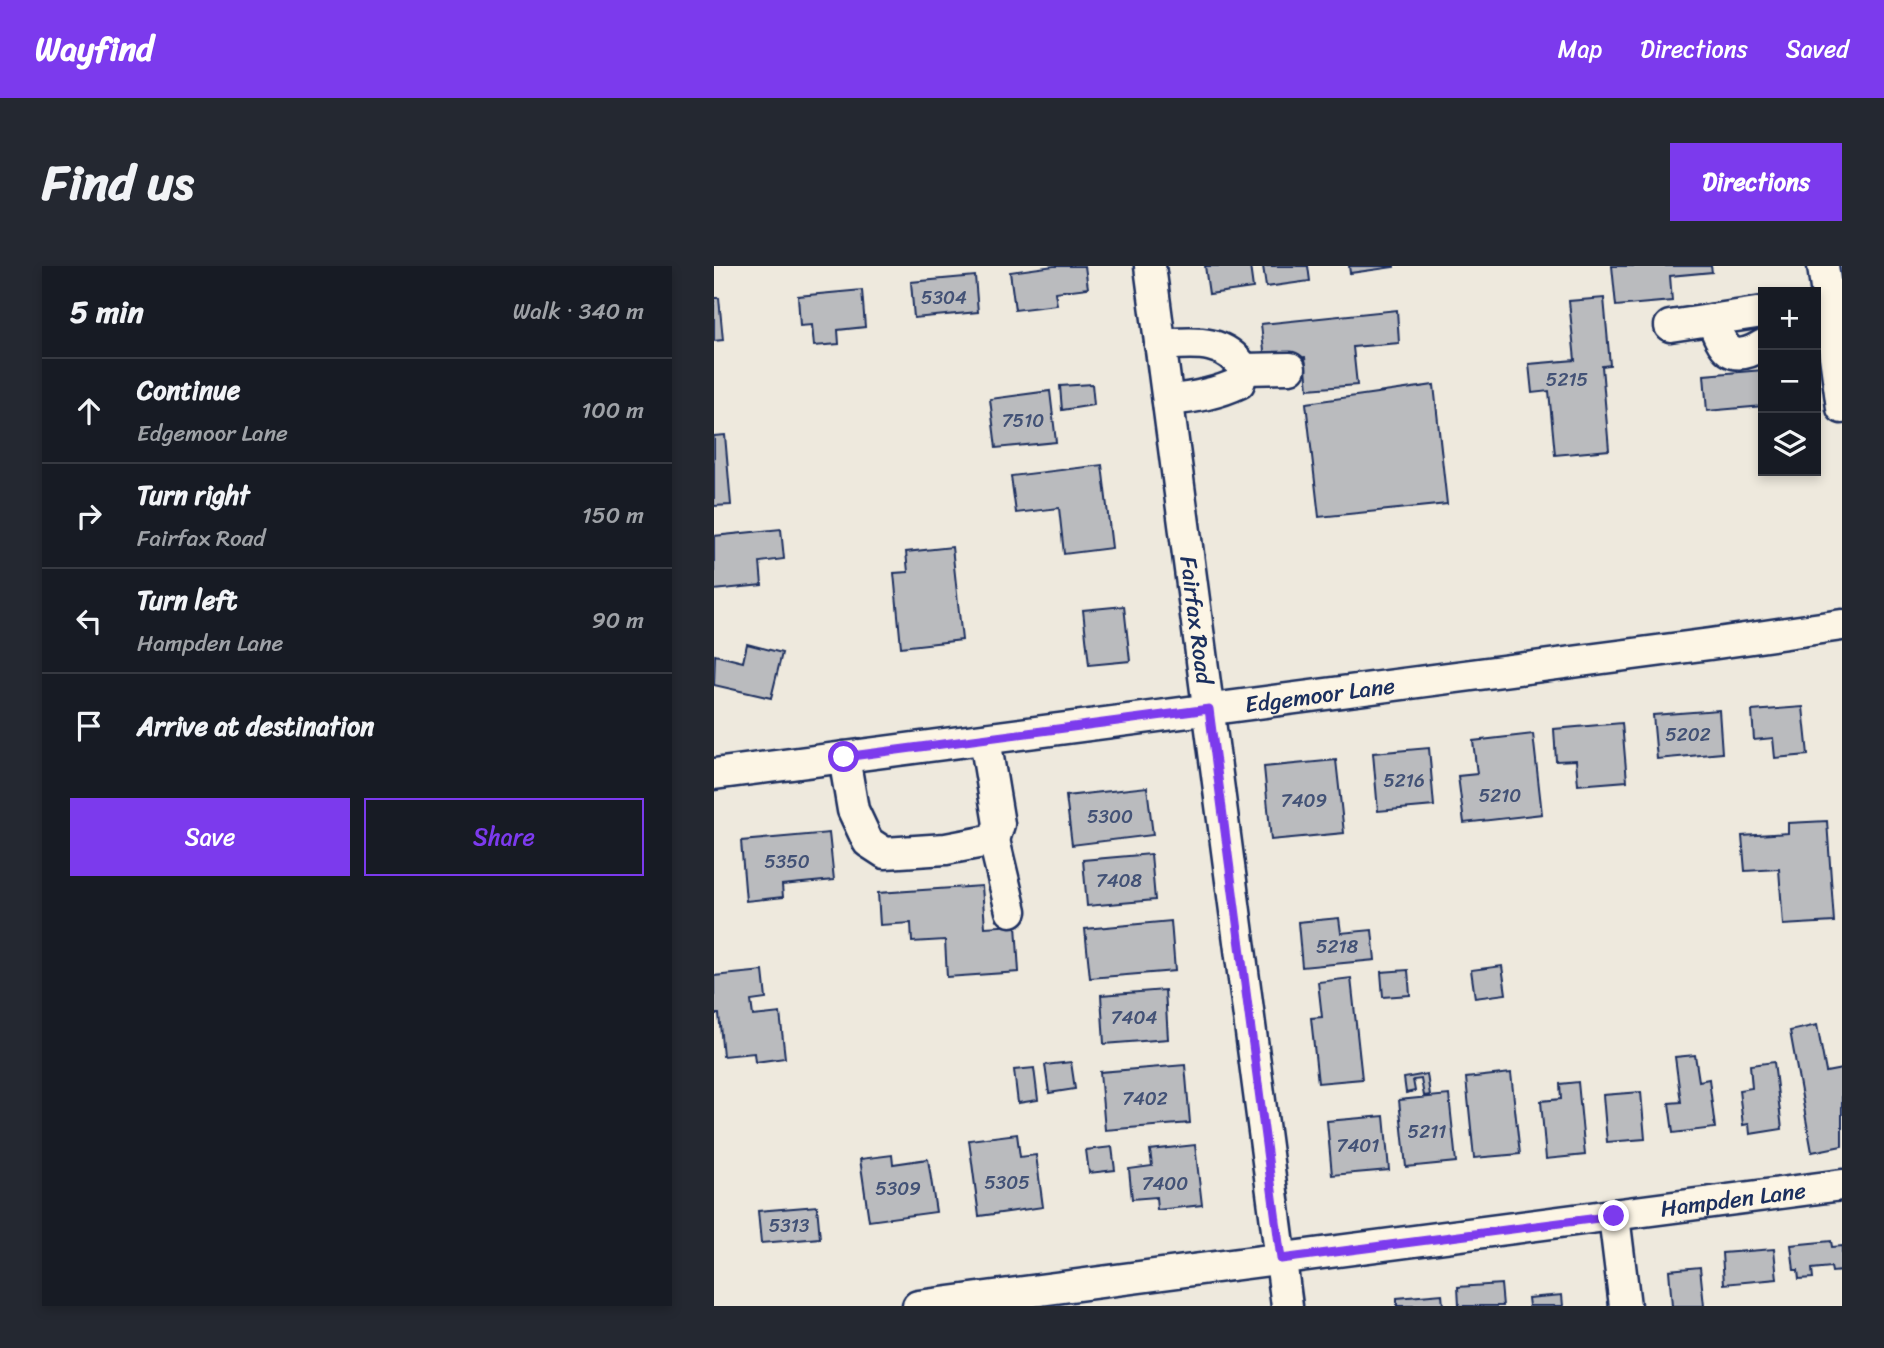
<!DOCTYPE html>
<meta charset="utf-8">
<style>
:root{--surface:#171b24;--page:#242831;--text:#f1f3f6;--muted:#9ea1a6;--line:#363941;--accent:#7c3aed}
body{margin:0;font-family:Sriracha,sans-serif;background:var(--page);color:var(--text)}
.controls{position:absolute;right:21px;top:21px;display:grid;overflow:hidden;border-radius:0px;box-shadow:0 4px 10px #0003}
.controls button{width:63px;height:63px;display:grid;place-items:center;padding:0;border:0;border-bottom:2px solid var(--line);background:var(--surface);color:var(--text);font:35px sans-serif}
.stop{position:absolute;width:21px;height:21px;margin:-16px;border:5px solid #7c3aed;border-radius:50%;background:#fff}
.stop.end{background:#7c3aed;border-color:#fff;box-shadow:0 2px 7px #0008}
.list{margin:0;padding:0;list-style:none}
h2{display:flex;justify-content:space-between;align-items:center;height:91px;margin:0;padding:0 28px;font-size:30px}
h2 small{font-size:23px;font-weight:400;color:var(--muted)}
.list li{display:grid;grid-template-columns:46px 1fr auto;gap:21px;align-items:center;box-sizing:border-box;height:105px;padding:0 28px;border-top:2px solid var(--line)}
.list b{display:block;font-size:26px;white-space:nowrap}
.list p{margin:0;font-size:23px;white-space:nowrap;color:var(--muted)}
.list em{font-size:23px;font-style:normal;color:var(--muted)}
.actions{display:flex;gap:14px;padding:21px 28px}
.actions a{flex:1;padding:16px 0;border:2px solid var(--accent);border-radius:0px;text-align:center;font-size:24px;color:var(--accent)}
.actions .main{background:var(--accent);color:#fff}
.icon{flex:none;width:38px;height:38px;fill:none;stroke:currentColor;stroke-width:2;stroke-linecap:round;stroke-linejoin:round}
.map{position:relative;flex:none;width:1128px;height:1040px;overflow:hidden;border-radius:0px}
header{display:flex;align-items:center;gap:42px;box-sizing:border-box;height:98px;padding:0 35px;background:var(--accent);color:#fff}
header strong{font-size:33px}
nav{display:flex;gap:38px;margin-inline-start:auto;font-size:24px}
.intro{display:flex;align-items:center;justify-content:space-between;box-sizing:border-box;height:168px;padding:0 42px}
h1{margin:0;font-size:49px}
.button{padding:18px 32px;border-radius:0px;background:var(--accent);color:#fff;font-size:24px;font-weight:700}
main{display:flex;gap:42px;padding:0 42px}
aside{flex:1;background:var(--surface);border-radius:0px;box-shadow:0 4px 10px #0003}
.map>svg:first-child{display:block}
</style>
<header>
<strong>Wayfind</strong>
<nav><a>Map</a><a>Directions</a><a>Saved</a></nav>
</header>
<div class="intro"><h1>Find us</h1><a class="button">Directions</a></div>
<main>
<aside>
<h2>5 min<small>Walk · 340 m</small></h2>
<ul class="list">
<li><svg class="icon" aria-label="ahead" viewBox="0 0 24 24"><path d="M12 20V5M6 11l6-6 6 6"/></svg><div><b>Continue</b><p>Edgemoor Lane</p></div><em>100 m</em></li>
<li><svg class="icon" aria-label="right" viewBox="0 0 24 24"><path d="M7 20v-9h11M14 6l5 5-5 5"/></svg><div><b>Turn right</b><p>Fairfax Road</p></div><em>150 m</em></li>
<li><svg class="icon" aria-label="left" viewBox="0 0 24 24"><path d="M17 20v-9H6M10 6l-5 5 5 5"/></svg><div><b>Turn left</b><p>Hampden Lane</p></div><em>90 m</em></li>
<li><svg class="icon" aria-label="arrive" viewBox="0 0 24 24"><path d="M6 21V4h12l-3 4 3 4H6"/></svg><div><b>Arrive at destination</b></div></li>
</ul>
<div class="actions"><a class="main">Save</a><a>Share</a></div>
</aside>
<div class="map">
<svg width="1128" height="1040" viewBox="0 0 1128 1040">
<rect width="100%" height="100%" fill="#eee9dd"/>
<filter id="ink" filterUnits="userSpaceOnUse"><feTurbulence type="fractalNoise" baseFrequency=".0143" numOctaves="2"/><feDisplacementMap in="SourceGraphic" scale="14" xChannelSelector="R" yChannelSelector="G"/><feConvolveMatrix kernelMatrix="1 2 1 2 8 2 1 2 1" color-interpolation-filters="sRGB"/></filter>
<g filter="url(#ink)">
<!-- building -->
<path fill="#babbbe" stroke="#1b2f5e" stroke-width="2" d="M340,0H371L374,22L341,26L343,39L301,44L296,6Z
M491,0H536L539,22L495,28Z
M549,0H594L596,15L552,21Z
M635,0H680V1L636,7Z
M898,0H997L998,6L956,10L958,35L902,40Z
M261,10L264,46L200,52L197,16Z
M148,24L151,61L124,64L125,78L100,80L98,59L86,60L84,30Z
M0,32H5L9,74L0,75Z
M890,32L896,99L888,100L895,184L841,189L835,125L818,127L815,98L861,94L855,35Z
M683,44L685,77L639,81L643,119L594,123L591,91L551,94L547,58Z
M1049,104V140L993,145L990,109Z
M378,118L380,139L348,144L346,120Z
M720,119L733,238L605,251L592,137Z
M336,125L342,176L282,182L276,133Z
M11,169L17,239L0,240V170Z
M388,199L398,282L350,288L345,242L302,247L297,210Z
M67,263L70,293L46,296L48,319L0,324V270Z
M238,281L248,374L187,381L180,307L194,306L192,286Z
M410,340L416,395L375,399L369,344Z
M33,378L68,387L57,432L0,419L1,389L29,396Z
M1089,441L1094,489L1061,492L1059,472L1040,474L1038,445Z
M1005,444L1008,487L943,493L939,449Z
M908,457L913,515L864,519L862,494L842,495L840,463Z
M819,468L828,548L750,557L744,510L763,508L759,475Z
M715,482L720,540L664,545L659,487Z
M622,494L630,567L557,574L550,501Z
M433,521L439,569L358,579L352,530Z
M1113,555L1120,656L1069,659L1065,603L1031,605L1028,570L1074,567V557Z
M115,567L120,614L68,619L69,631L32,635L27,575Z
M437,588L441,634L373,640L369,594Z
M268,620L271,661L302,659L305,706L233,711L231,674L198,676L197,657L166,659L164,627Z
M625,652L627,667L658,664L661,694L588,701L584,656Z
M457,655L461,705L376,712L371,663Z
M788,700L792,728L761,732L757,704Z
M694,704L696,729L669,731L667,706Z
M49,705L52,733L37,735L39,750L66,747L71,792L41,796L40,787L9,790L5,748H0V710Z
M637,712L648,813L604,817L597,752L608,751L604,716Z
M451,724L454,773L390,778L387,729Z
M1103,759L1112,806L1128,803V880L1098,886L1076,765Z
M981,789L985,815L995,813L1001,862L959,867L955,837L967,836L961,791Z
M357,796L361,823L335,827L331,799Z
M1060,796L1068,863L1036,868L1035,858L1029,859L1025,824L1038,822L1036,799Z
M471,799L476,857L391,864L386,806Z
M320,802L324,834L304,837L300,804Z
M797,807L806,888L760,892L752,812Z
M713,808L716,829L710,830L707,813L699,814L701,825L692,827L690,812Z
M864,816L871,889L832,893L827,835L847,833L846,818Z
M927,826L931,873L893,876L889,829Z
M735,829L742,896L692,901L685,834Z
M670,850L675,904L618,909L613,855Z
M303,868L306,891L322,889L329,941L265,950L255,874Z
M481,879L488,939L443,944L442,931L418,933L415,903L438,900L436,884Z
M398,881L401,904L375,907L372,884Z
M178,889L179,898L214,893L222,946L155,955L146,893Z
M103,940L106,972L47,977L44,945Z
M1117,975L1118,981L1128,980V1005L1118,1006L1117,1001L1098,1003L1099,1012L1085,1013L1084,1004H1080L1077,979Z
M1060,983L1063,1013L1010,1018L1008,987Z
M986,1001L990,1040H958L955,1004Z
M787,1018L789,1040H745L744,1021Z
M728,1028L729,1040H683V1032Z
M848,1029L849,1040H815L814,1032Z"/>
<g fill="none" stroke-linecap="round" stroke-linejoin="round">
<!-- minor casing -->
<g stroke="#1b2f5e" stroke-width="35">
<g id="minor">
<path id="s1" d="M436,0L573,1040"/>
<path d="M1109,0L1128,142"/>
<path d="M998,54C1009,82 1016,99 1049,79"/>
<path d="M956,60L1049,46"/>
<path d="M446,79C479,77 510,72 530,103L525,117C502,128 479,132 454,134"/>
<path d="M530,103L576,102"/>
<path d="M130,491L139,544L154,576L171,587L232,583L280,574L285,558L271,473"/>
<path id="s2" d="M0,508L996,378L1128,359"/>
<path d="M280,574L297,645"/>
<path d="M900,950L911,1040"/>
<path id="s3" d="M204,1040L1128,919"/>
</g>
</g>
<!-- minor -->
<use href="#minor" stroke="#fcf5e5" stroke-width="30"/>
</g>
</g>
<g fill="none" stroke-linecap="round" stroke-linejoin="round" filter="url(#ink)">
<!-- route -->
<path stroke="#7c3aed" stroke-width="9" d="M130,491L495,443L567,993L900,950"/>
</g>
<g text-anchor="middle" stroke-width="5" stroke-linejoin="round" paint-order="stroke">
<!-- number labels -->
<g font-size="19" fill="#435276">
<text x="230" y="38">5304</text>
<text x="853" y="120">5215</text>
<text x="309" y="161">7510</text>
<text x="974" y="475">5202</text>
<text x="690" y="521">5216</text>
<text x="786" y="536">5210</text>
<text x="590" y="541">7409</text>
<text x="396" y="557">5300</text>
<text x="73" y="602">5350</text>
<text x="405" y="621">7408</text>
<text x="623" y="687">5218</text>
<text x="420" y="758">7404</text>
<text x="431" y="839">7402</text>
<text x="713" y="872">5211</text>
<text x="644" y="886">7401</text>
<text x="293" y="923">5305</text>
<text x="451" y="924">7400</text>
<text x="184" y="929">5309</text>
<text x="75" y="966">5313</text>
</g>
<!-- street labels -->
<g font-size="23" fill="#1b2f5e" stroke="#fcf5e5">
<text dy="8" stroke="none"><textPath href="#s1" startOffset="357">Fairfax Road</textPath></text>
<text dy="8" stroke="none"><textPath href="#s2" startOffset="611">Edgemoor Lane</textPath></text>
<text dy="8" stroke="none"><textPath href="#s3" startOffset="822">Hampden Lane</textPath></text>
</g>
</g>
</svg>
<div class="controls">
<button>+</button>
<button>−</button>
<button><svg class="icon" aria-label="layers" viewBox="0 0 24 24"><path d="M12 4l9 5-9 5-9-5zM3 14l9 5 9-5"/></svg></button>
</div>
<div class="stop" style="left:130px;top:491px"></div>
<div class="stop end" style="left:900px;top:950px"></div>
</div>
</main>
